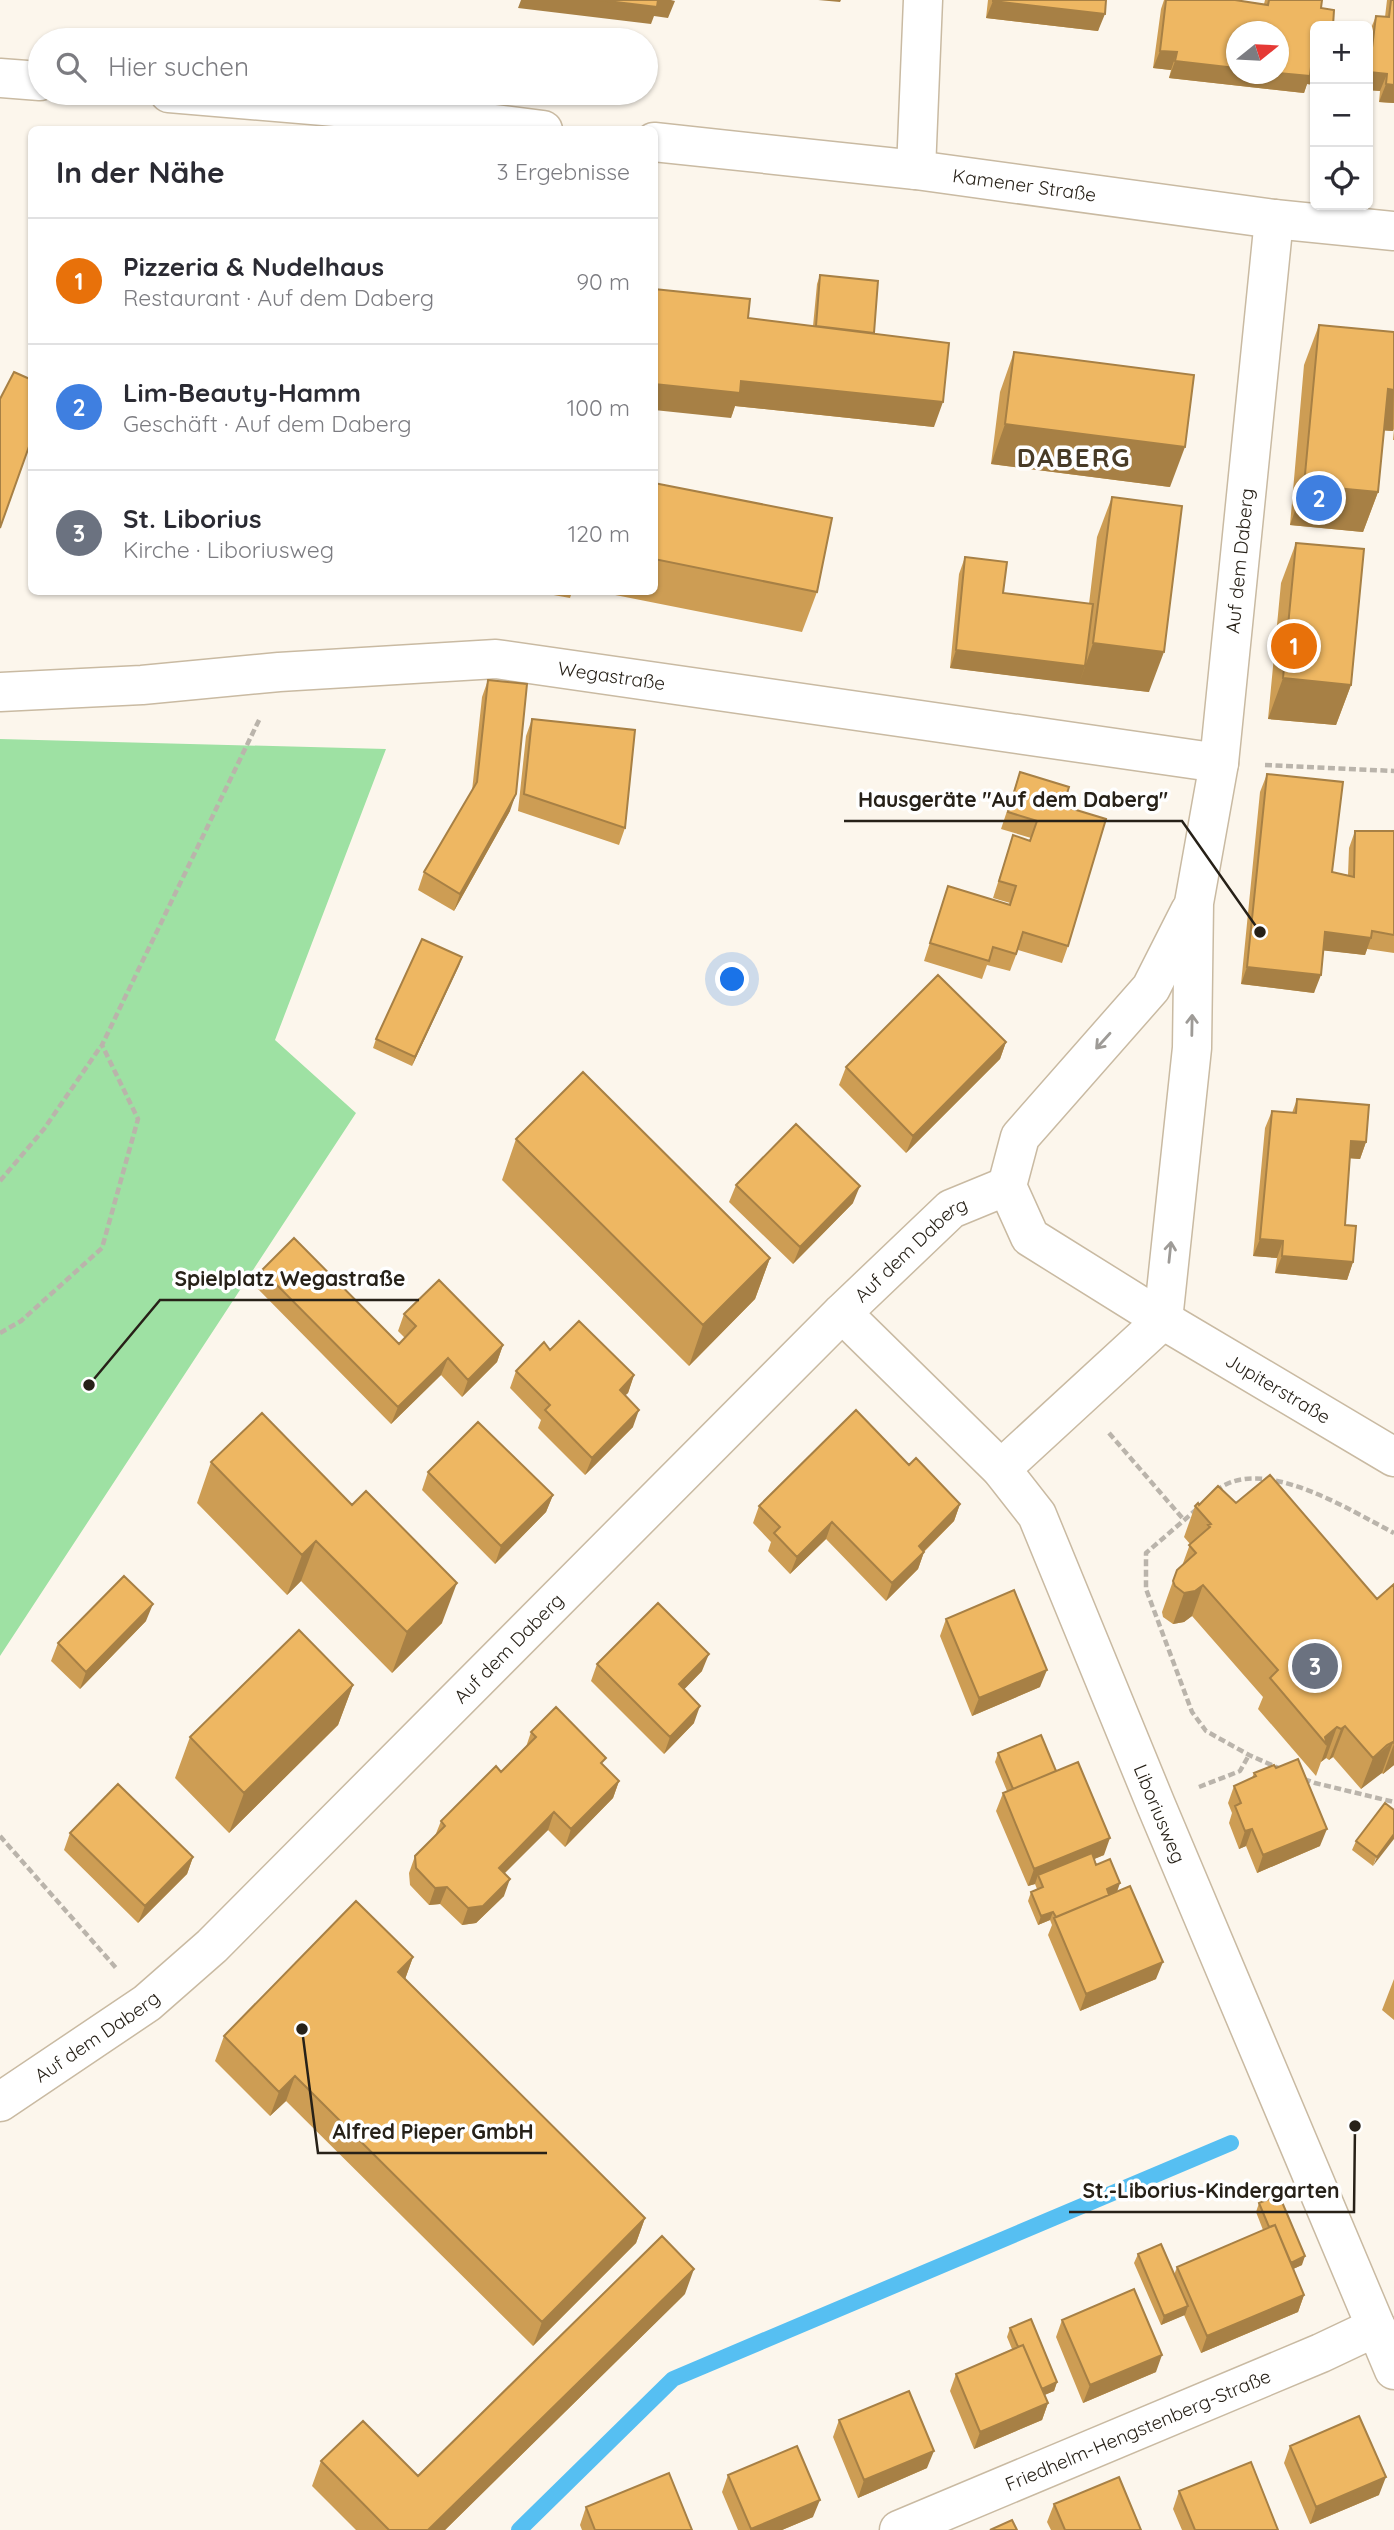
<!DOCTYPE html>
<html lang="de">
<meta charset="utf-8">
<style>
:root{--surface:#fff;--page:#f7f7f7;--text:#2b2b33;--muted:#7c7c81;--line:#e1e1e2;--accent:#ea580c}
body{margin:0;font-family:Quicksand,sans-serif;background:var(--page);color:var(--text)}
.controls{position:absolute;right:21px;top:21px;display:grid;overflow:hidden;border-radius:10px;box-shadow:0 2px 5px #0004}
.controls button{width:63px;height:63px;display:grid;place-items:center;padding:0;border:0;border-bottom:2px solid var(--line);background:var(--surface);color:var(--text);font:35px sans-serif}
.compass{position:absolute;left:1226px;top:21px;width:63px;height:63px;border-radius:50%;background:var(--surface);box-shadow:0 2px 5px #0004;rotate:72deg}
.you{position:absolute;left:733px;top:980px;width:24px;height:24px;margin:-18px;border:5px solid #fff;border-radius:50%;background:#1a73e8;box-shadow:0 0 0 10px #1a73e833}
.badge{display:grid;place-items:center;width:46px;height:46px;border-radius:50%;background:var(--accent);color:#fff;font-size:23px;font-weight:700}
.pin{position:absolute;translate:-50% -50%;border:4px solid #fff;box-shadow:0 2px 7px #0006}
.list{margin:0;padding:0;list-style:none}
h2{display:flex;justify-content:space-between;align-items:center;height:91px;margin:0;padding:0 28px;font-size:30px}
h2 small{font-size:23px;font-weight:400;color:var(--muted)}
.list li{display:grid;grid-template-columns:46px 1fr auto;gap:21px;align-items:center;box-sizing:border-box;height:126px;padding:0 28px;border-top:2px solid var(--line)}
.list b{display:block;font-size:26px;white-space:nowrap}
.list p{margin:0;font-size:23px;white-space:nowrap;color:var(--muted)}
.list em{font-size:23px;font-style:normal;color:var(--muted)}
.icon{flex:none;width:38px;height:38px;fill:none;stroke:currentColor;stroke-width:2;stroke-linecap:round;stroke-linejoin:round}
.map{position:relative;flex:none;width:1394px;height:2530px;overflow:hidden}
.search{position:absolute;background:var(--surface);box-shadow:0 2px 5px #0004;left:28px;top:28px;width:630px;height:77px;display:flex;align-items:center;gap:18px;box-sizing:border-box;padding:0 24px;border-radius:38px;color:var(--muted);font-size:26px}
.panel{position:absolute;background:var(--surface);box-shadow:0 2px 5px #0004;left:28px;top:126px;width:630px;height:469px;border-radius:10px}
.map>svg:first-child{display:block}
</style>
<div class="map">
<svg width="1394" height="2530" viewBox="0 0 1394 2530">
<rect width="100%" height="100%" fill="#fcf6ec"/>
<!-- green -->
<path fill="#9ee1a3" d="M0,739L386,749L275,1040L356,1113L0,1656Z"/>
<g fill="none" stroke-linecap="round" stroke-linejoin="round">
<!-- stream -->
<path stroke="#56bff2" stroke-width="16" d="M519,2530L673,2379L1231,2143"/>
<!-- minor casing -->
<g stroke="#c9baa2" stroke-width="41">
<g id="minor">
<path d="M916,170L923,0"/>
<path id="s1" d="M0,692L142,685L279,672L496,659L1219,763"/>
<path id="s2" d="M1190,911L1151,988L1020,1137L1007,1186L1030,1237L1163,1320L1394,1457"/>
<path id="s3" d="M842,1313L1001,1469L1037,1515L1156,1805L1394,2370"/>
<path id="s4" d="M1001,1469L1163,1320L1192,1048L1194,903L1219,763L1274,219"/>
<path id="s5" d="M0,2102L147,2003L212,1946L842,1313L951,1209L1007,1186"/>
<path id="s6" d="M899,2530L1321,2353L1376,2327"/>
</g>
</g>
<!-- secondary casing -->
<g stroke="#c9baa2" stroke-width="41">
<g id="secondary">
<path d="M0,78L40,81"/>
<path d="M169,93L395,112L543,130"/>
<path id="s7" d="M654,142L916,170L1274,219L1394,231"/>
</g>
</g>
<!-- path -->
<path stroke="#bab4ab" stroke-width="4.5" stroke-dasharray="7 3.5" stroke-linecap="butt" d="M1265,765L1394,771
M0,1181L44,1129L101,1046
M0,1333L21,1321L102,1248L138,1119L102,1045L260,718
M1109,1433L1184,1520
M1216,1491C1261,1453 1351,1511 1394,1533
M1197,1509L1146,1553V1589L1192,1712L1206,1731L1249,1755L1283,1770
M1304,1779L1315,1783L1394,1802
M1199,1787L1240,1771L1249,1755
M0,1836L117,1969"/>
<!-- minor -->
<use href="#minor" stroke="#fff" stroke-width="38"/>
<!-- secondary -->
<use href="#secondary" stroke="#fff" stroke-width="38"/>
</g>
<!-- wall -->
<path fill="#cd9d54" d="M988,0H1106L1098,31L986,18Z
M1164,0H1235L1264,4L1265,0H1322L1315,26V85L1307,84L1304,93L1169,78L1171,70L1153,68L1161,9Z
M1387,0H1394V103L1379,102L1380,91L1368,90V47L1369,33L1376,16L1385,17Z
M820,275L874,333L934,427L735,406L731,418L748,318L813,326L817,284Z
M1319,325L1394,332V440H1393L1394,429L1393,431L1384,430L1378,492L1363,532L1290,525L1304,365Z
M1014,352L1170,487L991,464L1000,392Z
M654,483L817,592L802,632L600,592H654Z
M1112,497L1149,692L950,668L959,574L965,557L1003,593L1089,604L1097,537Z
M1296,543L1351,685L1336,725L1268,719L1281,583Z
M537,592H572L570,598Z
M488,680L510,811L454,911L418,890L424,872L472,791L482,697Z
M532,719L625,828L619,845L518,811L526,736Z
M1020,772L1063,806L1068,946L1062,963L1018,950L1010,971L987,965L982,979L924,961L948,886L1009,905L1010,903L993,898L1013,835L1030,841L1031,838L1001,829Z
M1267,774L1332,872L1348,875L1349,848L1355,831H1394V953L1367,949L1365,955L1323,950L1314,993L1241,984L1260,792Z
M462,957L412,1066L373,1048L376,1039Z
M1006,1042L1000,1059L906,1153L839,1085L846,1067Z
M1297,1099L1366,1142L1360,1159L1350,1158L1345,1225L1353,1262L1347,1280L1275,1273L1277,1258L1253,1256L1265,1128L1272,1111L1292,1113Z
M516,1139L770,1258L755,1299L689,1366L502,1180Z
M736,1185L853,1203L793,1264L729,1202Z
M262,1270L399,1344L405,1338L398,1331L404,1314L503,1345L497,1362L462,1397L441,1375L391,1424L256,1287Z
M550,1350L634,1375L628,1393L625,1395L633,1427L585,1475L538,1428L541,1420L510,1388L516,1371Z
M211,1462L442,1623L392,1673L301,1581L287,1595L197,1503Z
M909,1465L960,1504L954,1521L924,1552L918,1569L886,1601L826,1539L790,1574L768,1551L771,1542L753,1523L759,1506Z
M428,1472L553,1495L546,1512L495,1564L422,1490Z
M1236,1503L1377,1599L1394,1584V1765L1383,1774L1382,1773L1376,1776L1361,1789L1333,1757L1329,1760L1326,1758L1321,1762L1316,1776L1258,1709L1263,1697L1192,1616L1184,1622L1173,1624L1163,1617L1162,1612L1173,1581L1182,1566L1190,1544L1184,1537L1195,1506Z
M946,1619L1040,1687L972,1716L940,1636Z
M146,1621L80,1689L51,1661L58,1643Z
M597,1664L702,1671L684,1689L694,1723L664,1754L591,1681Z
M353,1685L338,1725L229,1833L175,1778L190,1737Z
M531,1732L603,1765L619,1781L613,1798L565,1847L548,1830L504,1873V1896L476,1923L462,1925L440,1904L429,1905L410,1885L409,1873L415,1856L435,1836L441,1821L501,1772L526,1747Z
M998,1753L1056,1771L1104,1855L1094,1859L1096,1865L1117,1892L1156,1979L1080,2011L1048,1935L1052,1925L1050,1920L1038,1925L1028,1901L1031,1892L1037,1889L1035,1884L1028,1886L996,1811L1003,1793L1007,1791L995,1762Z
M1254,1773L1320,1846L1257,1873L1246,1846L1239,1849L1229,1823L1232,1813L1228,1803L1234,1786L1252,1778Z
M1394,1810L1373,1866L1352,1850L1356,1841Z
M70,1833L193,1857L187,1874L138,1923L64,1850Z
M413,1957L405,1979L645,2218L636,2243L533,2346L286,2101L270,2116L215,2061L224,2036Z
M1394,1979V2020L1382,2010Z
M1259,2203L1302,2265L1293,2269L1304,2295L1298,2312L1201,2353L1184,2315L1161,2325L1134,2263L1138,2254L1174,2275L1177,2267L1263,2230L1256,2212Z
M685,2294L445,2530H356L312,2486L321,2461L418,2476Z
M1062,2320L1156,2372L1083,2403L1056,2337Z
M1010,2328L1057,2382L1054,2391L1044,2395L1048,2403L1042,2420L974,2449L950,2391L956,2374L1012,2349L1007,2337Z
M839,2420L927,2468L858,2498L833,2437Z
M1290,2446L1379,2495L1310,2524L1284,2463Z
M728,2475L813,2517L782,2530H738L722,2492Z
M1179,2491L1278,2530H1182L1173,2509Z
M1054,2504L1141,2530H1051L1047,2522Z
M586,2507L692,2530H582L580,2525Z"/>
<!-- shaded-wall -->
<path fill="#a78045" d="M521,0H671L675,1L668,18L654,16L651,24L518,8Z
M818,0H841L840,2Z
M993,1L1105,14L1098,31L986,18Z
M1160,51L1177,52L1171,70L1153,68Z
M1175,61L1236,68V74H1278L1311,67H1315V85L1307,84L1304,93L1169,78Z
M1369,72L1387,74L1380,91L1368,90V76Z
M1386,84L1394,85V103L1379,102Z
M741,381L943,402L934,427L735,406L731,418L654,410V384Z
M1388,389L1394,390L1393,431L1374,430Z
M1005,424L1185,447L1170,487L991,464Z
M1304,485L1378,492L1363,532L1290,525Z
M1093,643L1164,652L1149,692L1079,684Z
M956,650L1085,666L1079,684L950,668Z
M1283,678L1351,685L1336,725L1268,719Z
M516,794L510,811L454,911L460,894Z
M1325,932L1371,938L1365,955L1319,950Z
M462,957L459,966L412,1066L415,1057Z
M1247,967L1321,975L1314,993L1241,984Z
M1006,1042L1000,1059L906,1153L913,1136Z
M1351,1141L1366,1142L1360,1159L1345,1158Z
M860,1186L853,1203L793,1264L800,1247Z
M1260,1239L1283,1241L1277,1258L1253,1256Z
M1282,1256L1353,1262L1347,1280L1275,1273Z
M770,1258L755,1299L689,1366L703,1325Z
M503,1345L497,1362L462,1397L468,1380Z
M448,1358L441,1375L391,1424L398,1407Z
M634,1375L628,1393L613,1407L620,1390Z
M639,1410L633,1427L585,1475L592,1458Z
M553,1495L546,1512L495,1564L501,1546Z
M960,1504L954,1521L912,1563L919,1546Z
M832,1522L826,1539L790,1574L797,1557Z
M316,1541L301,1581L287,1595L302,1555Z
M924,1552L918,1569L886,1601L892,1583Z
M457,1583L442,1623L392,1673L407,1632Z
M1203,1585L1192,1616L1184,1622L1173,1624L1184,1593Z
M153,1604L146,1621L80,1689L86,1672Z
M709,1654L702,1671L673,1701L679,1684Z
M1047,1670L1040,1687L972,1716L979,1698Z
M353,1685L338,1725L229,1833L244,1793Z
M700,1706L694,1723L664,1754L670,1737Z
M1345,1726L1333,1757L1329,1760L1341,1729Z
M1337,1727L1326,1758L1321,1762L1327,1745L1325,1737Z
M1393,1742L1382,1773L1361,1789L1373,1758Z
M1394,1744V1765L1383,1774Z
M619,1781L613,1798L565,1847L571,1829Z
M554,1812L548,1830L493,1885L499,1868Z
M1252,1829L1246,1846L1239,1849L1245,1831Z
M1327,1829L1320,1846L1257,1873L1263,1855Z
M1394,1834V1839L1373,1866L1377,1857Z
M1110,1838L1104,1855L1041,1881L1038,1875L1035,1884L1028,1886L1034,1869Z
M193,1857L187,1874L138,1923L145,1906Z
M510,1879L504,1896L476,1923L462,1925L468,1908Z
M1120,1883L1117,1892L1104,1897L1107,1889Z
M447,1887L440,1904L429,1905L435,1888Z
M1053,1912L1050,1920L1038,1925L1041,1916Z
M413,1957L404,1982L398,1972Z
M1163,1962L1156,1979L1080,2011L1086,1994Z
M295,2076L286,2101L270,2116L279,2092Z
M645,2218L636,2243L533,2346L542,2322Z
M1305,2256L1302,2265L1282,2274L1285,2265Z
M694,2269L685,2294L445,2530H428Z
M1304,2295L1298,2312L1201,2353L1207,2336Z
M1188,2306L1185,2315L1161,2325L1164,2316Z
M1162,2355L1156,2372L1083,2403L1090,2385Z
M1057,2382L1054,2391L1033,2400L1036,2391Z
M1048,2403L1042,2420L974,2449L980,2432Z
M934,2451L927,2468L858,2498L864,2480Z
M1386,2477L1379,2495L1310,2524L1316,2507Z
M820,2500L813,2517L782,2530H750L751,2529Z"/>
<!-- building -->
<path fill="#eeb762" stroke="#a78045" stroke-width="2" d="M599,0H658L657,7Z
M993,0H1106L1105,14L993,1Z
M1166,0H1235L1268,5L1269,0H1322L1321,8L1334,10L1333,26H1315V67H1311L1310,76L1278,73V32H1236V68L1175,61L1177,52L1160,51Z
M1391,0H1394V85L1386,84L1387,74L1369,72L1376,16L1389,17Z
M820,275L878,281L874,333L816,326Z
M654,289L750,299L748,318L949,343L943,402L741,381L740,393L654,384Z
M1319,325L1394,332V390L1388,389L1378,492L1304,485Z
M1014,352L1194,375L1185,447L1005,424Z
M14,372L32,380V438L0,528V399Z
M654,483L832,518L817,592L654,559Z
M1112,497L1182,506L1164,652L1093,643Z
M1296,543L1364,549L1351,685L1283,678Z
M965,557L1007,562L1003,593L1093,604L1085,666L956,650Z
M488,680L527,684L516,794L460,894L424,872L477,782Z
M532,719L635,730L625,828L524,794Z
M1020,772L1069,787L1063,806L1106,819L1068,946L1023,932L1016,954L993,947L989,961L930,943L948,886L1010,905L1016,886L999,881L1013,835L1030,841L1037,821L1008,812Z
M1267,774L1343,782L1332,872L1354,877L1355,831H1394V935L1372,931L1371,938L1325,932L1321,975L1247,967Z
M422,939L462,957L415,1057L376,1039Z
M938,975L1006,1042L913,1136L846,1067Z
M583,1072L770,1258L703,1325L516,1139Z
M1297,1099L1369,1105L1366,1142L1351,1141L1345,1225L1356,1226L1353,1262L1282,1256L1283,1241L1260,1239L1272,1111L1296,1113Z
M796,1124L860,1186L800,1247L736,1185Z
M294,1238L399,1344L416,1326L404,1314L439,1280L503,1345L468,1380L448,1358L398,1407L262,1270Z
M579,1321L634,1375L620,1390L639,1410L592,1458L545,1410L550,1405L516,1371L544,1342L550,1350Z
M856,1410L909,1465L916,1458L960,1504L919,1546L924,1552L892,1583L832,1522L797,1557L774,1533L780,1527L759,1506Z
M262,1413L352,1505L366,1491L457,1583L407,1632L316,1541L302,1555L211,1462Z
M478,1422L553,1495L501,1546L428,1472Z
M1270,1475L1377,1599L1394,1584V1743L1393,1742L1387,1745L1373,1758L1345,1726L1341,1729L1337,1727L1325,1737L1327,1745L1270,1678L1278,1670L1203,1585L1195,1591L1184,1593L1175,1586L1173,1581L1177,1570L1196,1553L1189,1545L1210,1527L1208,1525L1211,1524L1195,1506L1198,1503L1199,1505L1218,1486L1236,1503Z
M124,1576L153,1604L86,1672L58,1643Z
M1014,1590L1047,1670L979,1698L946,1619Z
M658,1603L709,1654L679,1684L700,1706L670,1737L597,1664Z
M299,1630L353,1685L244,1793L190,1737Z
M556,1707L606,1758L601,1763L619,1781L571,1829L554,1812L499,1868L510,1879L483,1906L468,1908L447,1887L435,1888L416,1868L415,1856L445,1826L441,1821L496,1766L501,1772L536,1737L531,1732Z
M1041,1735L1056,1771L1013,1789L998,1753Z
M1298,1759L1327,1829L1263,1855L1252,1829L1245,1831L1235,1806L1241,1803L1234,1786L1256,1776L1254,1773L1274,1765L1276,1768Z
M1078,1762L1110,1838L1034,1869L1003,1793Z
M118,1784L193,1857L145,1906L70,1833Z
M1385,1803L1394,1810V1834L1377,1857L1356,1841Z
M1092,1853L1096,1865L1110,1859L1120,1883L1107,1889L1109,1895L1056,1917L1053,1912L1041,1916L1031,1892L1043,1887L1038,1875Z
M1130,1886L1163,1962L1086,1994L1054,1918Z
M356,1901L413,1957L398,1972L645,2218L542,2322L295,2076L279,2092L224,2036Z
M1279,2195L1305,2256L1291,2263L1275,2225L1269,2227L1259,2203Z
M1275,2225L1304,2295L1207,2336L1177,2267Z
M662,2236L694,2269L428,2530H389L321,2461L363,2421L418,2476Z
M1161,2244L1188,2306L1164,2316L1138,2254Z
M1134,2289L1162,2355L1090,2385L1062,2320Z
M1031,2319L1057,2382L1042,2389L1023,2345L1018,2347L1010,2328Z
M1023,2345L1048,2403L980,2432L956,2374Z
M909,2391L934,2451L864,2480L839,2420Z
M1359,2416L1386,2477L1316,2507L1290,2446Z
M797,2446L820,2500L751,2529L728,2475Z
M1251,2462L1278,2530H1195L1179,2491Z
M669,2473L692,2530H595L586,2507Z
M1119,2477L1141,2530H1065L1054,2504Z
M1012,2520L1017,2530H990Z"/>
<!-- one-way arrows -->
<defs><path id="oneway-shaft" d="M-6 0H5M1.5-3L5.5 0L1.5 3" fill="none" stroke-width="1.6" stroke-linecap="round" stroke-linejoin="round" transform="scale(1.75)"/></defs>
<g stroke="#9e9b97">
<use href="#oneway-shaft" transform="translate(1192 1025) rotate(-89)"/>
<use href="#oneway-shaft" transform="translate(1103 1041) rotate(132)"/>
<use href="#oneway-shaft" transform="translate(1170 1252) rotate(-84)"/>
</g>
<g text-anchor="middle" stroke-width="7" stroke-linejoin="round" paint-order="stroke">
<!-- street labels -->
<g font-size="19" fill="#272118" stroke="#fff">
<text dy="7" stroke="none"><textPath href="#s7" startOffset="373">Kamener Straße</textPath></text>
<text dy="7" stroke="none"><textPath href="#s4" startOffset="984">Auf dem Daberg</textPath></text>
<text dy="7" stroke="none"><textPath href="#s1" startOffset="614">Wegastraße</textPath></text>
<text dy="7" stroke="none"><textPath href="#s5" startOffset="1251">Auf dem Daberg</textPath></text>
<text dy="7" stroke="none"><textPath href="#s2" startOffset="682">Jupiterstraße</textPath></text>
<text dy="7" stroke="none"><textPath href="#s5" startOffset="684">Auf dem Daberg</textPath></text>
<text dy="7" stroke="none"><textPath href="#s3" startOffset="604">Liboriusweg</textPath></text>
<text dy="7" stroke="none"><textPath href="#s5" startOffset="117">Auf dem Daberg</textPath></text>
<text dy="7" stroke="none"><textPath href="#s6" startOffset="259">Friedhelm-Hengstenberg-Straße</textPath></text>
</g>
<!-- district labels -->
<g font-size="26" font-weight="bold" letter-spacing="2" fill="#483b27" stroke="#fff">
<text x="1074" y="467">DABERG</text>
</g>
</g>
<!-- callouts -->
<path fill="none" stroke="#272118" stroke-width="2.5" d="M1260 932L1182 821H844M89 1385L160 1300H419M302 2029L318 2153H547M1355 2126L1354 2212H1069"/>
<g fill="#272118" stroke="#fff" stroke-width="2.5">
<circle cx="1260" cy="932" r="7"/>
<circle cx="89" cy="1385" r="7"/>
<circle cx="302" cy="2029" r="7"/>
<circle cx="1355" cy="2126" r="7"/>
</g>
<g font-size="21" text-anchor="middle" font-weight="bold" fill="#272118" stroke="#fff" stroke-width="7" stroke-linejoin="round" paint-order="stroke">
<text x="1013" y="807">Hausgeräte "Auf dem Daberg"</text>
<text x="290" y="1286">Spielplatz Wegastraße</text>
<text x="433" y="2139">Alfred Pieper GmbH</text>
<text x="1211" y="2198">St.-Liborius-Kindergarten</text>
</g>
</svg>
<div class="controls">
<button>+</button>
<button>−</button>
<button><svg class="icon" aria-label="locate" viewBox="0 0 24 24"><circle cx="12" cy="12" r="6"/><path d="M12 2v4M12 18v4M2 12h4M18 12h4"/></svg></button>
</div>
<svg class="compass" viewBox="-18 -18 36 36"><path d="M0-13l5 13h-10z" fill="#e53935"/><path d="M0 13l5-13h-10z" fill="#7c7c81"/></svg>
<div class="you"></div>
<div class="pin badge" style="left:1294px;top:646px;background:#e8710a">1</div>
<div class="pin badge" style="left:1319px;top:498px;background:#3f7fe0">2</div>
<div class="pin badge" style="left:1315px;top:1666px;background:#6b7280">3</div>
<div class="search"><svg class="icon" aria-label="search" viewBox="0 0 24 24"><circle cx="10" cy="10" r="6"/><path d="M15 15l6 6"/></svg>Hier suchen</div>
<section class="panel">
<h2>In der Nähe<small>3 Ergebnisse</small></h2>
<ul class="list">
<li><span class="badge" style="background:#e8710a">1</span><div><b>Pizzeria &amp; Nudelhaus</b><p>Restaurant · Auf dem Daberg</p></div><em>90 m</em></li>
<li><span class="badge" style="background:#3f7fe0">2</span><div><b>Lim-Beauty-Hamm</b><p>Geschäft · Auf dem Daberg</p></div><em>100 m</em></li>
<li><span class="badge" style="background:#6b7280">3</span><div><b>St. Liborius</b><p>Kirche · Liboriusweg</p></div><em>120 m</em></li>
</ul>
</section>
</div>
